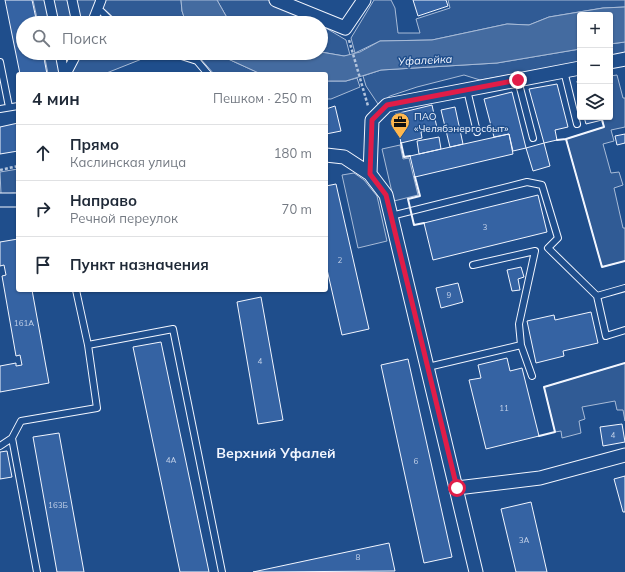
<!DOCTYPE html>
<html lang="ru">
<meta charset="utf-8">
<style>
:root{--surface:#fff;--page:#f2f2f3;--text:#1f2937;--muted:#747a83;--line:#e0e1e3}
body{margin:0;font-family:Mulish,sans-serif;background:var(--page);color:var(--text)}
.controls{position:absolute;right:12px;top:12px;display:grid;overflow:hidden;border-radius:4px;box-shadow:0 1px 3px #0004}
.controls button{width:36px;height:36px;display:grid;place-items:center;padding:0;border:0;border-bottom:1px solid var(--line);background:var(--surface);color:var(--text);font:20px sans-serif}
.stop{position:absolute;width:12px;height:12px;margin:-9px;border:3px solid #e11d48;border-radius:50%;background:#fff}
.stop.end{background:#e11d48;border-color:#fff;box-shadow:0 1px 4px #0008}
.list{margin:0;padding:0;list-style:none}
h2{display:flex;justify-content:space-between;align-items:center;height:52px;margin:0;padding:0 16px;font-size:17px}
h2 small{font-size:13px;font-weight:400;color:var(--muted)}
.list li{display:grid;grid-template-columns:26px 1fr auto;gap:12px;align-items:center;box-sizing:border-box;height:56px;padding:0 16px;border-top:1px solid var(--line)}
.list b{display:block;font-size:15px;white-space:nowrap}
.list p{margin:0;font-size:13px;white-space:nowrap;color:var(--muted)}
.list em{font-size:13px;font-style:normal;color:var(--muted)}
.icon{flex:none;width:22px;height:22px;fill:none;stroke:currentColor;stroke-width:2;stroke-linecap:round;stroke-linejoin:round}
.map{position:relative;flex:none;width:625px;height:572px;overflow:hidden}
.search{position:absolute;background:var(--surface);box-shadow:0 1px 3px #0004;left:16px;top:16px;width:312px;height:44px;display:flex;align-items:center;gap:10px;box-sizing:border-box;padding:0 14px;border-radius:22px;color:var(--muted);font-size:15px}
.panel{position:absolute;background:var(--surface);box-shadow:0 1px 3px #0004;left:16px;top:72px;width:312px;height:220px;border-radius:4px}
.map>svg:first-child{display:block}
</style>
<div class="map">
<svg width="625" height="572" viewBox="0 0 625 572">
<rect width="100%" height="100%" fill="#1f4e8c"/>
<!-- built -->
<path fill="#305b95" stroke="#a8bbd7" d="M33,0H181L182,11L186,23H120L104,9L102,11L118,23H38Z
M217,0H268L293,14L316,23H230Z
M374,0H391L395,8L398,33H420L416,19L450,8L448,0H625V7L603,8L549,17L529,25L507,24L432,40L380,41L355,53L351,38Z
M321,25L346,40L350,55L344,56L321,52Z
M625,42V55L610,58V44Z
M580,49V63L480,80L464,75L417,87L390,96L378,104L366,86L363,76L381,70L497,63Z
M44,53H157L104,74H48Z
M186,53H215L261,74H214L199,57Z
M617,75L623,98H625V127L611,130L614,141L603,144L611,173L619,172L623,185L614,188L623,228H625V261L602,267L566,139L604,127L602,117H610V76Z
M357,78L360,87L331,99H326V81H346Z
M400,145L403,159L409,158L418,195L394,201L382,149Z
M18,169V193L1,194L0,172Z
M354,173L364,180L377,196L387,241L358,248L342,175Z
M625,363V421L623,410H617L615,401L582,407L585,419L579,421L581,433L562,438L561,431L555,432L544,387Z"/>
<!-- water -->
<path fill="#446ba0" stroke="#a8bbd7" d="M181,0H217L230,23H186L182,11Z
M625,7V42L610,44V15H580V49L497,63L381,70L346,81H326V74H261L215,53L321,52L344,56L360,52L380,41L432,40L507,24L529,25L549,17L603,8Z"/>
<!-- building -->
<path fill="#3563a3" stroke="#f2f6ff" d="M5,0H32L37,23H23V53H43L47,74H20Z
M413,0H446L448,6L418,16Z
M580,80V97L577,81Z
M557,84L568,127L555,130L557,140L544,143L529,89Z
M512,92L526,148L513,151L509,134L494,137L484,99Z
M432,105L437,128L421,132L422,138L401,143L395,114Z
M335,106L341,131L326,134V109Z
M455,107L463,144L450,147L441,110Z
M584,117H602V120L586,124Z
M18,123V151L0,154V127Z
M509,134L513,154L415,177L410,156Z
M625,134V143L617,145L615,136Z
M439,137L441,149L419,154L417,141Z
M544,143L550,166L533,171L526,148Z
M336,184L369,329L342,335L326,265V186Z
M538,195L547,232L433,260L424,223Z
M18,239V290H32L49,383L0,392V366L16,363V366L22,365L20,355L16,356L2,276L6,275L4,265L0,266V242Z
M521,267L524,277L518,279L520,290L512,291L507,270Z
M458,283L463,302L441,308L436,288Z
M261,297L283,420L258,424L237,302Z
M591,312L598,343L563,351L564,356L536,363L527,321L554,315L555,320Z
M161,342L209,572H180L133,347Z
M507,358L510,371L522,368L539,436L486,449L469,380L481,378L478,365Z
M408,359L452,557L424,563L381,365Z
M622,424L625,442L603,446L600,427Z
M59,433L84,572H57L33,437Z
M7,451L12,477L0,479V452Z
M625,476V512H623L614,479Z
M531,502L547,572H516L501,509Z
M389,543L395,571L253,572Z"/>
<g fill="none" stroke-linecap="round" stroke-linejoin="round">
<!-- service casing -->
<g stroke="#f2f6ff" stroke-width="8">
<path id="service" d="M102,12L113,23
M172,53L197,61L208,74
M0,62L9,107
M564,71L577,124
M518,80L533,138
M467,90L477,132
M0,109L18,106
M391,216L527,182L542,185L558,238L548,248L597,296L606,336L625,330
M597,296L625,288
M88,345L173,329L222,572
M521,345L532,376
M428,367L521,345L519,324L535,251L473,265
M0,446L12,438
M37,572L12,438L21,421L97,408L88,345L76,290"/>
</g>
<!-- pedestrian casing -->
<g stroke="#f2f6ff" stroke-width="11">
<path id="pedestrian" d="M49,0L54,23
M72,0L77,23
M92,23L101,0
M60,53L64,74
M66,74L77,53"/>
</g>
<!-- minor casing -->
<g stroke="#f2f6ff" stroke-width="15">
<path id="minor" d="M276,0L345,28L364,0
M610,62L625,59
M326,155L344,157L370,174L386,195L476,572
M370,174L372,120L387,105L580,68
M0,200H18
M457,488L540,478L625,455"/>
</g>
<!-- path -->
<path stroke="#b3c4dc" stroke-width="2.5" stroke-dasharray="3 2" stroke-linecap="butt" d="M349,40L368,106
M0,170L18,166"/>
<!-- service -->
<use href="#service" stroke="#1f4e8c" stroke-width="6"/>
<!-- pedestrian -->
<use href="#pedestrian" stroke="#1f4e8c" stroke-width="9"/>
<!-- minor -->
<use href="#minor" stroke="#1f4e8c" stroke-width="13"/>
<!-- wall -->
<path stroke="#f2f6ff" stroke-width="2" d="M602,120L604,127L566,139L602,267L625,261
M557,140L566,139
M401,143L404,157L410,156
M415,177L420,196L408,199L414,225L424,223
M539,436L555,432L544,387L625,363"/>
</g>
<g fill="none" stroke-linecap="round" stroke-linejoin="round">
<!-- route -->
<path stroke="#e11d48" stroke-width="5" d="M457,488L386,195L370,174L372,120L387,105L518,80"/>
</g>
<!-- icons -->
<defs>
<g id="office-pin" transform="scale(1)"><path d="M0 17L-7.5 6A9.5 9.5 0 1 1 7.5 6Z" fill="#ffb74d" stroke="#1f4e8c"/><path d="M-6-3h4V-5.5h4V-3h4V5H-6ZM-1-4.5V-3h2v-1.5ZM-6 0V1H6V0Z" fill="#111"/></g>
</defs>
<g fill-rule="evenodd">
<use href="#office-pin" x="400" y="122"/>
</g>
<g text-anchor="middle" stroke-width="3" stroke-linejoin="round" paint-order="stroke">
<!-- number labels -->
<g font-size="8" fill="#c3d1e8">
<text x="485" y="230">3</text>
<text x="340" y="263">2</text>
<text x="449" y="298">9</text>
<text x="24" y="326">161А</text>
<text x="260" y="364">4</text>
<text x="504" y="411">11</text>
<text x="613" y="438">4</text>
<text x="171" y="463">4А</text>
<text x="416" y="464">6</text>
<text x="58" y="508">163Б</text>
<text x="524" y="543">3А</text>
<text x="358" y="560">8</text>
</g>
<!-- poi labels -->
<g font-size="10" fill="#f2f6ff" stroke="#1f4e8c" text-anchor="start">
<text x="414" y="120">ПАО<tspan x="414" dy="12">«Челябэнергосбыт»</tspan></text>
</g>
<!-- water labels -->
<g font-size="11" font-style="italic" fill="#f2f6ff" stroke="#1f4e8c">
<text transform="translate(425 60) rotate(-3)" y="4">Уфалейка</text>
</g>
<!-- district labels -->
<g font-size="14" font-weight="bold" fill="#f2f6ff" stroke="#1f4e8c">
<text x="276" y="458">Верхний Уфалей</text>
</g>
</g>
</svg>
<div class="controls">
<button>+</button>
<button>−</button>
<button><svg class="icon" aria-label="layers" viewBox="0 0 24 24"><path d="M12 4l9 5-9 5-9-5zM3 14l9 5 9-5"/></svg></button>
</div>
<div class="stop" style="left:457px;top:488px"></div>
<div class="stop end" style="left:518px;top:80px"></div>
<div class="search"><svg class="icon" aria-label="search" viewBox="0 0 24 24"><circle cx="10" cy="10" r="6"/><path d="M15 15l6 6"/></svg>Поиск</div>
<section class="panel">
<h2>4 мин<small>Пешком · 250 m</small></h2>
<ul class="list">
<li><svg class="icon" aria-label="ahead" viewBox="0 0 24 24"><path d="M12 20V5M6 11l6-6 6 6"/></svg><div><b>Прямо</b><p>Каслинская улица</p></div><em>180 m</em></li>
<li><svg class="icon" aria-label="right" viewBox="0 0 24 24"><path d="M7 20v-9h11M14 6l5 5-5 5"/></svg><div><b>Направо</b><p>Речной переулок</p></div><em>70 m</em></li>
<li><svg class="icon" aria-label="arrive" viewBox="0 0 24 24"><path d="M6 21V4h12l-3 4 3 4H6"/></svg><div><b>Пункт назначения</b></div></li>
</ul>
</section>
</div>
